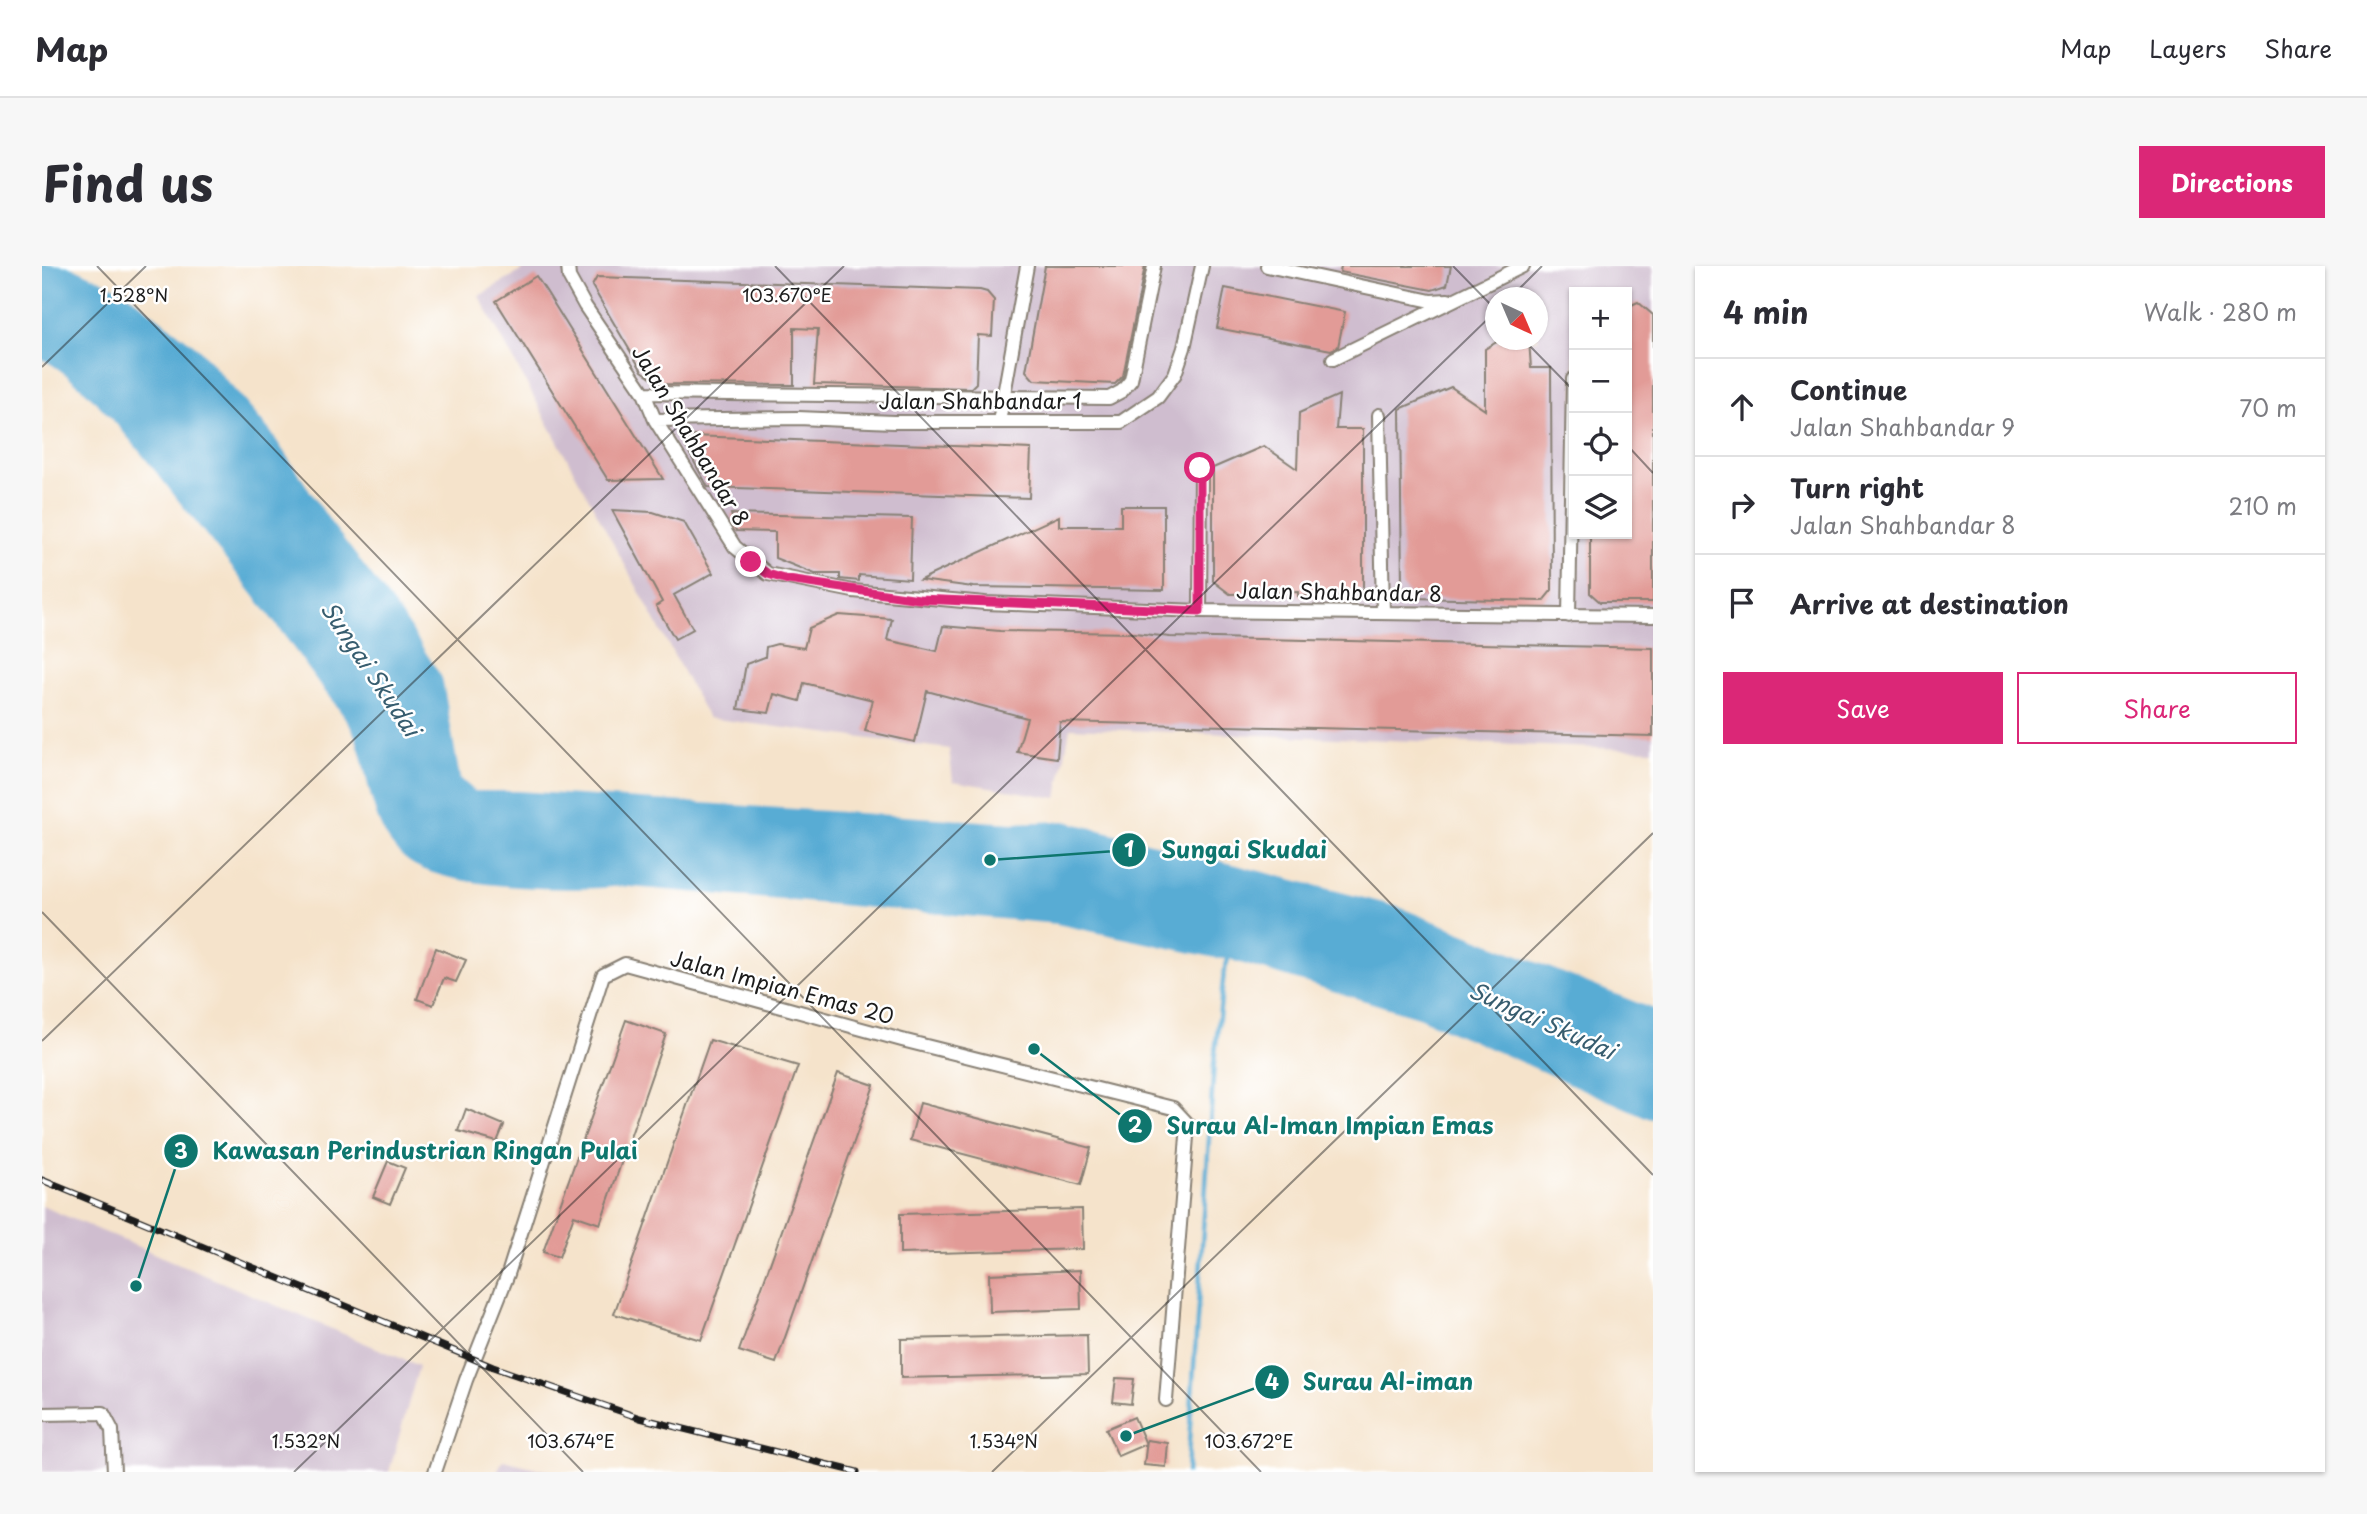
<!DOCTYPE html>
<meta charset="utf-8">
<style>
:root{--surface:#fff;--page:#f7f7f7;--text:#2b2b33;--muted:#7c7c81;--line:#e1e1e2;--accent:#db2777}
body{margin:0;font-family:"Playpen Sans",sans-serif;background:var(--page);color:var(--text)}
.controls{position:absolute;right:21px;top:21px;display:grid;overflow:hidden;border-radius:0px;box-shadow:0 2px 5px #0004}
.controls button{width:63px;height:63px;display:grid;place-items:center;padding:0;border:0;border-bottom:2px solid var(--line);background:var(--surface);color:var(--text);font:35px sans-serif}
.compass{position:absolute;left:1443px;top:21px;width:63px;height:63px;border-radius:50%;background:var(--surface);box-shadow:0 2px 5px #0004;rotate:136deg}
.stop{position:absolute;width:21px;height:21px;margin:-16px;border:5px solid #db2777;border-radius:50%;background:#fff}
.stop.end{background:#db2777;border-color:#fff;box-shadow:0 2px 7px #0008}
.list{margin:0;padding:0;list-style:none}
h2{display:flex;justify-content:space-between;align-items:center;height:91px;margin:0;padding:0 28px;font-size:30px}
h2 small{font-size:23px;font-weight:400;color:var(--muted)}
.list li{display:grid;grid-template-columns:46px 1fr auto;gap:21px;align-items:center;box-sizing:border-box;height:98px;padding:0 28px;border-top:2px solid var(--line)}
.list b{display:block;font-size:26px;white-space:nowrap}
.list p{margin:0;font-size:23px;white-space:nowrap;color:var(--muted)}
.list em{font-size:23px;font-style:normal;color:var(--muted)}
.actions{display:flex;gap:14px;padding:21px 28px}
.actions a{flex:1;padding:16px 0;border:2px solid var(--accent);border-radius:0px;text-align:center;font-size:24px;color:var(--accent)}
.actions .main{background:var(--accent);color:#fff}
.icon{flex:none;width:38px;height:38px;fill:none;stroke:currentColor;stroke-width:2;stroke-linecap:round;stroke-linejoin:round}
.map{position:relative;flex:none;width:1611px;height:1206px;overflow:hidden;border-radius:0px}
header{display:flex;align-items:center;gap:42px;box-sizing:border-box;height:98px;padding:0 35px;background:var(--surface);border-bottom:2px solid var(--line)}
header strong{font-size:33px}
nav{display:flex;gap:38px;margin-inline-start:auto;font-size:24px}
.intro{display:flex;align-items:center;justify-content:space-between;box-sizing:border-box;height:168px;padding:0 42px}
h1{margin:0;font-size:49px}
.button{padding:18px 32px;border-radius:0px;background:var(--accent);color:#fff;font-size:24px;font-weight:700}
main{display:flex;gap:42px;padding:0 42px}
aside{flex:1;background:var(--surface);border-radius:0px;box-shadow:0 2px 5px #0004}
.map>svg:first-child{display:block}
</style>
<header>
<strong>Map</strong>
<nav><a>Map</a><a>Layers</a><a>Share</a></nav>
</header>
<div class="intro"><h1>Find us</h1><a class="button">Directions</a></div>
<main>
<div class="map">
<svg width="1611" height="1206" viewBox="0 0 1611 1206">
<rect width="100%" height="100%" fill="#fff"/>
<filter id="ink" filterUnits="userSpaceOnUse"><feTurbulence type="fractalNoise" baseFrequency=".0143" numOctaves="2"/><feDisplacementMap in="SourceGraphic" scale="14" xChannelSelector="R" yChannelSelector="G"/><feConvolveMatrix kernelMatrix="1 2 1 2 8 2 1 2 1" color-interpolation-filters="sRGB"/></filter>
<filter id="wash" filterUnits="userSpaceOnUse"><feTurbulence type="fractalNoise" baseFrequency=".00686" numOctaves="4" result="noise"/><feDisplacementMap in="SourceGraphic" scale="28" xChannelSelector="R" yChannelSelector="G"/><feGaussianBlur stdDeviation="1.57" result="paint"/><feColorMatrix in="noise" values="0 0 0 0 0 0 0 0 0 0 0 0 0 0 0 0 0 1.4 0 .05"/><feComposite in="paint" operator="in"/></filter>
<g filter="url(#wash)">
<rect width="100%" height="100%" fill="#f5e3cb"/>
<!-- industrial -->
<path fill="#cfbdcf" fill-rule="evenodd" d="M487,0H1611V484L1028,462L1015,532L911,515L907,483L666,452L437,30ZM1532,26H1585V268H1532ZM1454,32H1496V74H1454Z
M0,940L377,1100L347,1206H0Z
M461,1194L511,1206H455Z"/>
<!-- water -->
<path fill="#58acd4" stroke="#3a6478" stroke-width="2" d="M0,10L26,13L75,36L148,92L218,173L279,265L351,359L388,417L406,519L428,538H474L970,570L1022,568L1352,653L1611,757V840L1381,739L1197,683L1016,645L578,607C533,613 419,610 380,588C336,564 344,493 323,460C276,386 219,317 164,248C126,201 55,101 0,79Z"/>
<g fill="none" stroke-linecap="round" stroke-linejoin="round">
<!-- stream -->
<path stroke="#58acd4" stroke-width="4.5" d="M1145,1206L1172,797L1182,706L1191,678"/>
<!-- river -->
<path stroke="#58acd4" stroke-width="26" d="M0,10L26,13L75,36L148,92L218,173L279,265L351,359L388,417L406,519L428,538H474L970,570L1022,568L1352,653L1611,757
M0,79C52,100 118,191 154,236C198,291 242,346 283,404C296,423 317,444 325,465C340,503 339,565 379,588C418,610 534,613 578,607L1016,645L1180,680
M1197,683L1381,739L1611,840"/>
</g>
<g id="blocks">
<!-- building -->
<path fill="#e29b97" d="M1003,0H1103L1081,110L1073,118L992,114L984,105Z
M1299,0H1409L1405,19L1390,24L1298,6Z
M494,10L504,25L621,213L566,214L454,35Z
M555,11L938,24L945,26L952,34L950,70L936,69L934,117L929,122L772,118L776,63L752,62V119L619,118L600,105L550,20Z
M1183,22L1303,46L1296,81L1289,84L1175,62Z
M1596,36L1611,49V336H1558L1548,327V268H1585V41Z
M1458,74H1487L1489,102H1509L1510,324L1501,335L1370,332L1360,320L1358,143L1409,121L1443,144V83Z
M1297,129L1294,163H1321V323L1312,331L1256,330V326L1188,328L1171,315V202L1222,180L1255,203L1257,147Z
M649,170L989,183L987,232L666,221L644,181Z
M1079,240H1122V324L931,321L878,314L1017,250V260H1079Z
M570,244L611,246L642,256L671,307L632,329L651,363L633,373L614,340L620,336Z
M689,248L870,252L868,313L817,309V315L798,313V308H773L733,292V266L694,265Z
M797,349L850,353L845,374L895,385L901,360L958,365L1093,367L1128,371L1611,382V470L1018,456L1015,492L975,486L985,452L885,425L873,476L823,465L831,434L762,417L758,435L732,428L727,447L696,443L704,398L723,391L724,381L735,378L762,382L767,362Z
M394,682L424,694L414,716L402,712L391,739L375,733Z
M584,754L624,768L558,958L532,949L517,991L501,986Z
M668,774L756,800L659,1074L572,1048Z
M796,807L832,819L734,1097L697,1085Z
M878,837L1049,882L1039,919L868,874Z
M424,843L462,859L455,876L416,865Z
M346,895L363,902L348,938L331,931Z
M1040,943L1041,983L858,988V948Z
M1038,1004L1039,1043L948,1046L947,1008Z
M1045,1069L1046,1108L859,1112V1073Z
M1074,1112L1092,1113L1089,1138L1071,1136Z
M1092,1151L1104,1178L1076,1190L1064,1163Z
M1105,1174L1126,1177L1124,1201L1102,1199Z"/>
</g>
</g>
<g filter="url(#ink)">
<use href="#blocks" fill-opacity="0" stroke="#888074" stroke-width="2"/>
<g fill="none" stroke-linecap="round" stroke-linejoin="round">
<!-- street casing -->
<g stroke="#888074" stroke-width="16">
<path id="street" d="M526,0L527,11L543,40L602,127L613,154L693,281L726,308L811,325L943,337L1158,345L1611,350
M1225,0L1389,35L1406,34
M1291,93L1481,0
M602,127L1067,132L1080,125L1089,114L1112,0
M1337,149L1341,346
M613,154L756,152L852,156H1079L1116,131L1133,108L1142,82L1160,0
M957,156L985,0
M1158,345L1159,202
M1527,350L1531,113
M0,1148L61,1147L70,1164L72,1206
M393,1206L424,1114L466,1008L561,709L583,698L860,774L1131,842L1146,858L1124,1134"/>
</g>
<!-- street -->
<use href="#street" stroke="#fff" stroke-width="12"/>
<!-- rail casing -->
<g stroke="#1c1c1c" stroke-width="7">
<path id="rail" d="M0,914L451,1101L598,1152L815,1206"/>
</g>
<!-- rail -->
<use href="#rail" stroke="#fff" stroke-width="4.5" stroke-dasharray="13" stroke-linecap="butt"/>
</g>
</g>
<g fill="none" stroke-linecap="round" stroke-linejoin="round" filter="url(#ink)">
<!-- route -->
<path stroke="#db2777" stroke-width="9" d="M709,296L726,308L746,314L877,333L1158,345V202"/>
</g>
<!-- ticks -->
<path fill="none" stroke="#1c1c1c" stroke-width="2" stroke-opacity="0.45" d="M55,0L1219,1206M733,0L1611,909M1411,0L1454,44M1468,32L1500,0M1482,74L1532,125M0,101L104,0M1585,179L1611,207M0,646L541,1206M0,775L802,0M252,1206L1454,45M950,1206L1611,567"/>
<g text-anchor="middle" stroke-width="5" stroke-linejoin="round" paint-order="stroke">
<!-- street labels -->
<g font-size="21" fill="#1c1c1c" stroke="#fff">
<text x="938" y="143">Jalan Shahbandar 1</text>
<text transform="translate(648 170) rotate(59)" y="7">Jalan Shahbandar 8</text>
<text transform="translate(1297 327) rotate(1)" y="7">Jalan Shahbandar 8</text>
<text transform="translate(740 722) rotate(15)" y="7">Jalan Impian Emas 20</text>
</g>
<!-- water labels -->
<g font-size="23" font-style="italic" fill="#375d6f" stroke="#fff">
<text transform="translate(328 403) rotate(56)" y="8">Sungai Skudai</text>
<text transform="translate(1500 755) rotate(24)" y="8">Sungai Skudai</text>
</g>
</g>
<g font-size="18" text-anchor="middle" fill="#1c1c1c" stroke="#fff" stroke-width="5" stroke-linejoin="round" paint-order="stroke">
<text x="92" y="36">1.528°N</text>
<text x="745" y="36">103.670°E</text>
<text x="529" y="1182">103.674°E</text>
<text x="1207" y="1182">103.672°E</text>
<text x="264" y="1182">1.532°N</text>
<text x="962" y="1182">1.534°N</text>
</g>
<!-- callouts -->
<path fill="none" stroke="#0f766e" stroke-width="2.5" d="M948 594L1087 584M992 783L1093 860M94 1020L139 885M1084 1170L1230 1116"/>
<g fill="#0f766e" stroke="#fff" stroke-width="2.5">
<circle cx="948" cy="594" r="7"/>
<circle cx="992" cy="783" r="7"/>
<circle cx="94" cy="1020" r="7"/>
<circle cx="1084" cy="1170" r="7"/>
<circle cx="1087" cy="584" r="18"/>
<circle cx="1093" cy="860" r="18"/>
<circle cx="139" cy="885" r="18"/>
<circle cx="1230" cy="1116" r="18"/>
</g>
<g font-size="21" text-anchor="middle" font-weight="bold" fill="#fff">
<text x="1087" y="591">1</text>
<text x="1093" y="867">2</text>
<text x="139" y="893">3</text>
<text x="1230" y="1124">4</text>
</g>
<g font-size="23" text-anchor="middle" font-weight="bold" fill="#0f766e" stroke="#fff" stroke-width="5" stroke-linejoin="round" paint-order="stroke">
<text x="1202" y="592">Sungai Skudai</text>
<text x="1288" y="868">Surau Al-Iman Impian Emas</text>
<text x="383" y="893">Kawasan Perindustrian Ringan Pulai</text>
<text x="1346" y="1124">Surau Al-iman</text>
</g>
</svg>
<div class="controls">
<button>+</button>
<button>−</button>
<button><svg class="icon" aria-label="locate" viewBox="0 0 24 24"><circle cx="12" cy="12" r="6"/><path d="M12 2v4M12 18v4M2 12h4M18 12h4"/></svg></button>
<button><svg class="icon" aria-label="layers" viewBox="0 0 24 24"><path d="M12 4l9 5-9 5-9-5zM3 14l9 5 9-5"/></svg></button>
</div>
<svg class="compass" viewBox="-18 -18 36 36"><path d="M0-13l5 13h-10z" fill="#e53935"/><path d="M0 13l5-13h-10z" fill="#7c7c81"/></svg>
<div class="stop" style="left:1158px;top:202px"></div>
<div class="stop end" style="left:709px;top:296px"></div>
</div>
<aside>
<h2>4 min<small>Walk · 280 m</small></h2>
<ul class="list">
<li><svg class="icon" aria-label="ahead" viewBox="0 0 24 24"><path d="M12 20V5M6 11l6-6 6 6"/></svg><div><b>Continue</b><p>Jalan Shahbandar 9</p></div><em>70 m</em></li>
<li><svg class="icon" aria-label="right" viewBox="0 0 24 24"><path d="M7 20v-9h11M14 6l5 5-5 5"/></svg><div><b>Turn right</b><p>Jalan Shahbandar 8</p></div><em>210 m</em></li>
<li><svg class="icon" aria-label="arrive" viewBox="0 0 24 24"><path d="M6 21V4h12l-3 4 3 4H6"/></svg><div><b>Arrive at destination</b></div></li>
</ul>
<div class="actions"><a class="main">Save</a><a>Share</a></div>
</aside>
</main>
